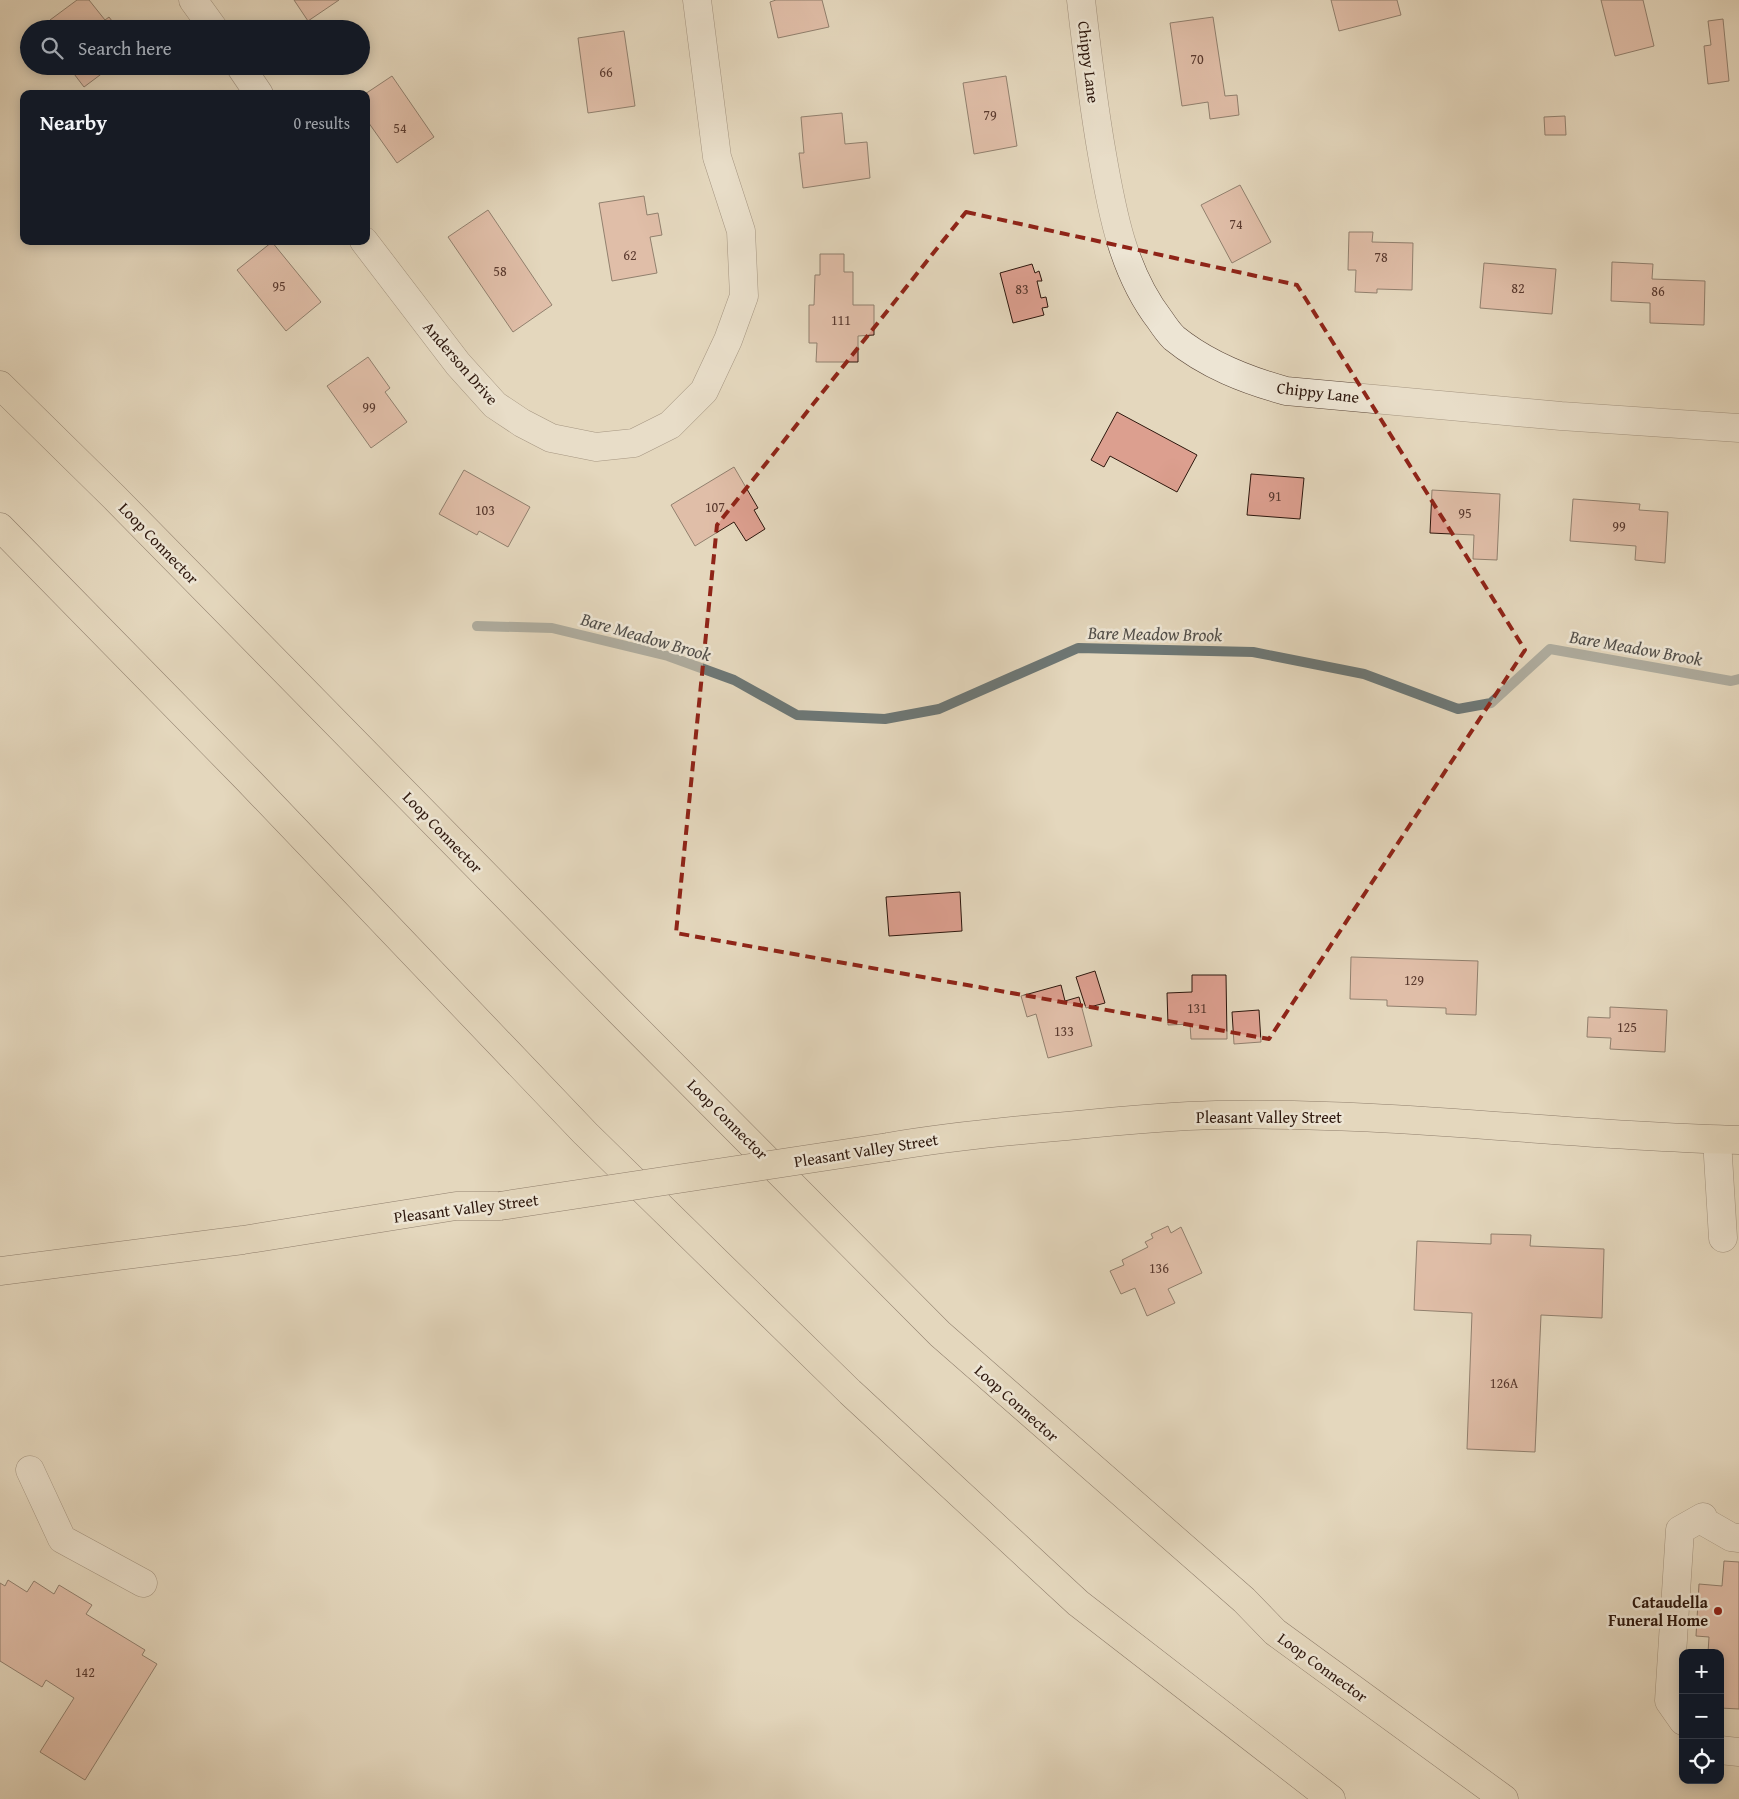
<!DOCTYPE html>
<meta charset="utf-8">
<style>
:root{--surface:#171b24;--page:#20242c;--text:#f1f3f6;--muted:#9ea1a6;--line:#363941}
body{margin:0;font-family:"Gentium Book Plus",serif;background:var(--page);color:var(--text)}
.controls{position:absolute;right:15px;bottom:15px;display:grid;overflow:hidden;border-radius:10px;box-shadow:0 2px 12px #0003}
.controls button{width:45px;height:45px;display:grid;place-items:center;padding:0;border:0;border-bottom:1px solid var(--line);background:var(--surface);color:var(--text);font:25px sans-serif}
.list{margin:0;padding:0;list-style:none}
h2{display:flex;justify-content:space-between;align-items:center;height:65px;margin:0;padding:0 20px;font-size:21px}
h2 small{font-size:16px;font-weight:400;color:var(--muted)}
.icon{flex:none;width:28px;height:28px;fill:none;stroke:currentColor;stroke-width:2;stroke-linecap:round;stroke-linejoin:round}
.map{position:relative;flex:none;width:1739px;height:1799px;overflow:hidden}
.search{position:absolute;background:var(--surface);box-shadow:0 2px 12px #0003;left:20px;top:20px;width:350px;height:55px;display:flex;align-items:center;gap:12px;box-sizing:border-box;padding:0 18px;border-radius:28px;color:var(--muted);font-size:19px}
.panel{position:absolute;background:var(--surface);box-shadow:0 2px 12px #0003;left:20px;top:90px;width:350px;height:155px;border-radius:10px}
.map>svg:first-child{display:block}
</style>
<div class="map">
<svg width="1739" height="1799" viewBox="0 0 1739 1799">
<rect width="100%" height="100%" fill="#e4d7bd"/>
<filter id="stains"><feTurbulence type="fractalNoise" baseFrequency=".004" numOctaves="4"/><feColorMatrix values="0 0 0 0 .2 0 0 0 0 .09 0 0 0 0 .02 0 0 0 .5 -.17"/></filter>
<radialGradient id="worn" r=".72"><stop offset=".6" stop-color="#630" stop-opacity="0"/><stop offset="1" stop-color="#630" stop-opacity=".3"/></radialGradient>
<g fill="none" stroke-linecap="round" stroke-linejoin="round">
<!-- stream -->
<path stroke="#6d7775" stroke-width="10" d="M477,626L552,628L668,656L734,680L797,715L885,719L939,709L1078,648L1253,652L1364,674L1458,709L1491,703L1550,649L1731,681L1739,679"/>
</g>
<!-- building -->
<path fill="#dc9f8f" stroke="#2d170d" d="M77,0H89L105,20L109,17L118,29H56L50,20Z
M294,0H339L308,21Z
M776,0H822L829,27L778,38L770,2Z
M1331,0H1397L1401,15L1339,31Z
M1601,0H1643L1654,46L1615,56Z
M1213,17L1225,96L1237,95L1239,115L1210,119L1208,102L1182,106L1170,23Z
M1723,19L1729,81L1708,84L1704,46L1711,45L1708,21Z
M624,31L635,106L588,113L578,38Z
M68,66H112L84,87Z
M392,76L434,137L397,163L366,119L365,94Z
M1006,76L1017,146L974,154L963,83Z
M842,113L845,144L867,142L870,178L803,188L799,153H804L801,117Z
M1565,116L1566,135H1545L1544,117Z
M1240,185L1271,242L1232,263L1201,205Z
M644,196L647,215L658,213L662,235L650,237L657,273L612,281L599,203Z
M488,210L552,305L513,332L448,237Z
M1349,232H1373L1372,242L1413,243L1412,290L1377,289V293L1355,292L1356,270H1348Z
M272,242L321,302L286,331L237,270Z
M820,254H844V272H853V305H874V335L858,336V362H816L817,343H809V305H814L815,275H820Z
M1612,262L1653,264L1652,279L1705,281L1704,325L1650,323V303L1611,301Z
M1484,263L1556,269L1552,314L1480,308Z
M1032,264L1035,273L1039,271L1042,281H1037L1041,298L1046,297L1048,307L1042,308L1044,315L1013,323L1000,273Z
M368,357L390,388L385,392L407,422L371,448L327,386Z
M1117,412L1197,455L1177,492L1110,456L1104,467L1091,460Z
M734,467L758,508L754,510L765,529L746,541L734,522L695,546L671,505Z
M464,470L530,507L508,547L479,531L477,535L439,514Z
M1251,474L1304,478L1300,519L1247,515Z
M1432,490L1500,494L1497,560L1473,559L1474,535L1430,533Z
M1573,499L1640,504L1639,510L1668,512L1665,563L1635,560L1636,546L1570,541Z
M960,892L962,931L889,936L886,897Z
M1351,957L1478,961L1476,1015L1446,1014V1008L1387,1006V1000L1350,999Z
M1095,971L1105,1003L1086,1008L1076,977Z
M1192,975H1226L1227,1039H1191L1190,1024L1168,1025L1167,993L1192,992Z
M1061,985L1065,1001L1079,997L1092,1046L1048,1058L1036,1014L1027,1017L1021,996Z
M1610,1007L1667,1010L1665,1052L1610,1049L1611,1038L1587,1037L1588,1017L1610,1018Z
M1259,1010L1261,1042L1234,1044L1232,1012Z
M1168,1226L1171,1233L1181,1227L1202,1273L1168,1289L1175,1303L1147,1316L1135,1288L1121,1294L1110,1271L1124,1265L1122,1260L1148,1247L1145,1242L1153,1238L1151,1234Z
M1491,1234L1531,1235L1530,1246L1604,1249L1602,1318L1541,1315L1535,1452L1467,1449L1472,1313L1414,1310L1417,1241L1491,1244Z
M1724,1561L1739,1562V1709L1720,1708V1653H1708L1709,1637L1696,1636L1699,1584L1722,1586Z
M8,1580L27,1592L34,1581L54,1594L59,1585L92,1605L86,1614L145,1650L142,1655L157,1664L85,1780L40,1752L74,1698L46,1680L42,1687L0,1661V1583L5,1586Z"/>
<g fill="none" stroke-linecap="round" stroke-linejoin="round">
<!-- minor casing -->
<g stroke="#5b4739" stroke-width="29">
<path id="minor" d="M193,0L214,29
M1081,0C1087,52 1093,103 1102,154C1112,212 1123,272 1160,320C1164,326 1169,333 1174,338C1207,365 1246,380 1286,391L1561,416L1739,428
M240,66L259,94
M364,241L458,364L495,405L522,423L551,438L596,447L634,443L670,425L704,391L728,340L744,296L741,231L717,157L697,0
M1717,1140L1723,1238
M30,1470L62,1539L143,1583
M1683,1721L1669,1701L1680,1530L1703,1517V1521L1731,1537L1739,1538
M1720,1750L1739,1752"/>
</g>
<!-- major casing -->
<g stroke="#2d170d" stroke-width="29">
<path id="major" d="M888,1147C947,1137 1007,1131 1067,1126C1117,1121 1167,1116 1216,1115C1391,1111 1565,1136 1739,1140
M0,1271L243,1240L456,1206H500"/>
</g>
<!-- highway casing -->
<g stroke="#2d170d" stroke-width="29">
<path id="highway" d="M0,385L114,497L619,1011L940,1334L1244,1600L1275,1632L1504,1799
M0,527L247,779L585,1133L850,1392L1078,1603L1331,1799"/>
</g>
<!-- minor -->
<use href="#minor" stroke="#ede5d4" stroke-width="28"/>
<!-- major -->
<use href="#major" stroke="#e4d7bd" stroke-width="28"/>
<!-- highway -->
<use href="#highway" stroke="#e4d7bd" stroke-width="28"/>
<!-- major-bridge casing -->
<g stroke="#2d170d" stroke-width="29" stroke-linecap="butt">
<path id="major-bridge" d="M500,1206L888,1147"/>
</g>
<!-- major-bridge -->
<use href="#major-bridge" stroke="#e4d7bd" stroke-width="28"/>
</g>
<!-- marked area -->
<path d="M0 0H1739V1799H0ZM966,212L1297,285L1525,650L1269,1039L676,933L717,525Z" fill="#e4d7bd" fill-opacity=".55" fill-rule="evenodd"/>
<path fill="none" stroke="#8f2418" stroke-width="4" stroke-dasharray="10 6" stroke-linejoin="round" d="M966,212L1297,285L1525,650L1269,1039L676,933L717,525Z"/>
<!-- markers -->
<circle fill="#8f2418" stroke="#ede5d4" stroke-width="2" cx="1718" cy="1611" r="5"/>
<g text-anchor="middle" stroke-width="5" stroke-linejoin="round" paint-order="stroke">
<!-- number labels -->
<g font-size="14" fill="#59392e">
<text x="1197" y="64">70</text>
<text x="606" y="77">66</text>
<text x="990" y="120">79</text>
<text x="400" y="133">54</text>
<text x="1236" y="229">74</text>
<text x="630" y="260">62</text>
<text x="1381" y="262">78</text>
<text x="500" y="276">58</text>
<text x="279" y="291">95</text>
<text x="1518" y="293">82</text>
<text x="1022" y="294">83</text>
<text x="1658" y="296">86</text>
<text x="841" y="325">111</text>
<text x="369" y="412">99</text>
<text x="1275" y="501">91</text>
<text x="715" y="512">107</text>
<text x="485" y="515">103</text>
<text x="1465" y="518">95</text>
<text x="1619" y="531">99</text>
<text x="1414" y="985">129</text>
<text x="1197" y="1013">131</text>
<text x="1627" y="1032">125</text>
<text x="1064" y="1036">133</text>
<text x="1159" y="1273">136</text>
<text x="1504" y="1388">126A</text>
<text x="85" y="1677">142</text>
</g>
<!-- street labels -->
<g font-size="16" fill="#2d170d" stroke="#ede5d4">
<text transform="translate(1089 62) rotate(83)" y="6">Chippy Lane</text>
<text transform="translate(461 363) rotate(49)" y="6">Anderson Drive</text>
<text transform="translate(1318 392) rotate(7)" y="6">Chippy Lane</text>
<text transform="translate(159 543) rotate(46)" y="6">Loop Connector</text>
<text transform="translate(443 832) rotate(46)" y="6">Loop Connector</text>
<text x="1269" y="1123">Pleasant Valley Street</text>
<text transform="translate(728 1119) rotate(45)" y="6">Loop Connector</text>
<text transform="translate(866 1150) rotate(-9)" y="6">Pleasant Valley Street</text>
<text transform="translate(466 1208) rotate(-7)" y="6">Pleasant Valley Street</text>
<text transform="translate(1017 1403) rotate(42)" y="6">Loop Connector</text>
<text transform="translate(1323 1667) rotate(36)" y="6">Loop Connector</text>
</g>
<!-- poi labels -->
<g font-size="16" font-weight="bold" fill="#2d170d" stroke="#ede5d4" text-anchor="end">
<text x="1708" y="1608">Cataudella<tspan x="1708" dy="18">Funeral Home</tspan></text>
</g>
<!-- water labels -->
<g font-size="18" font-style="italic" fill="#524f4a" stroke="#ede5d4">
<text transform="translate(1155 634) rotate(1)" y="6">Bare Meadow Brook</text>
<text transform="translate(646 637) rotate(16)" y="6">Bare Meadow Brook</text>
<text transform="translate(1636 648) rotate(10)" y="6">Bare Meadow Brook</text>
</g>
</g>
<rect width="100%" height="100%" filter="url(#stains)"/>
<rect width="100%" height="100%" fill="url(#worn)"/>
</svg>
<div class="controls">
<button>+</button>
<button>−</button>
<button><svg class="icon" aria-label="locate" viewBox="0 0 24 24"><circle cx="12" cy="12" r="6"/><path d="M12 2v4M12 18v4M2 12h4M18 12h4"/></svg></button>
</div>
<div class="search"><svg class="icon" aria-label="search" viewBox="0 0 24 24"><circle cx="10" cy="10" r="6"/><path d="M15 15l6 6"/></svg>Search here</div>
<section class="panel">
<h2>Nearby<small>0 results</small></h2>
<ul class="list">
</ul>
</section>
</div>
